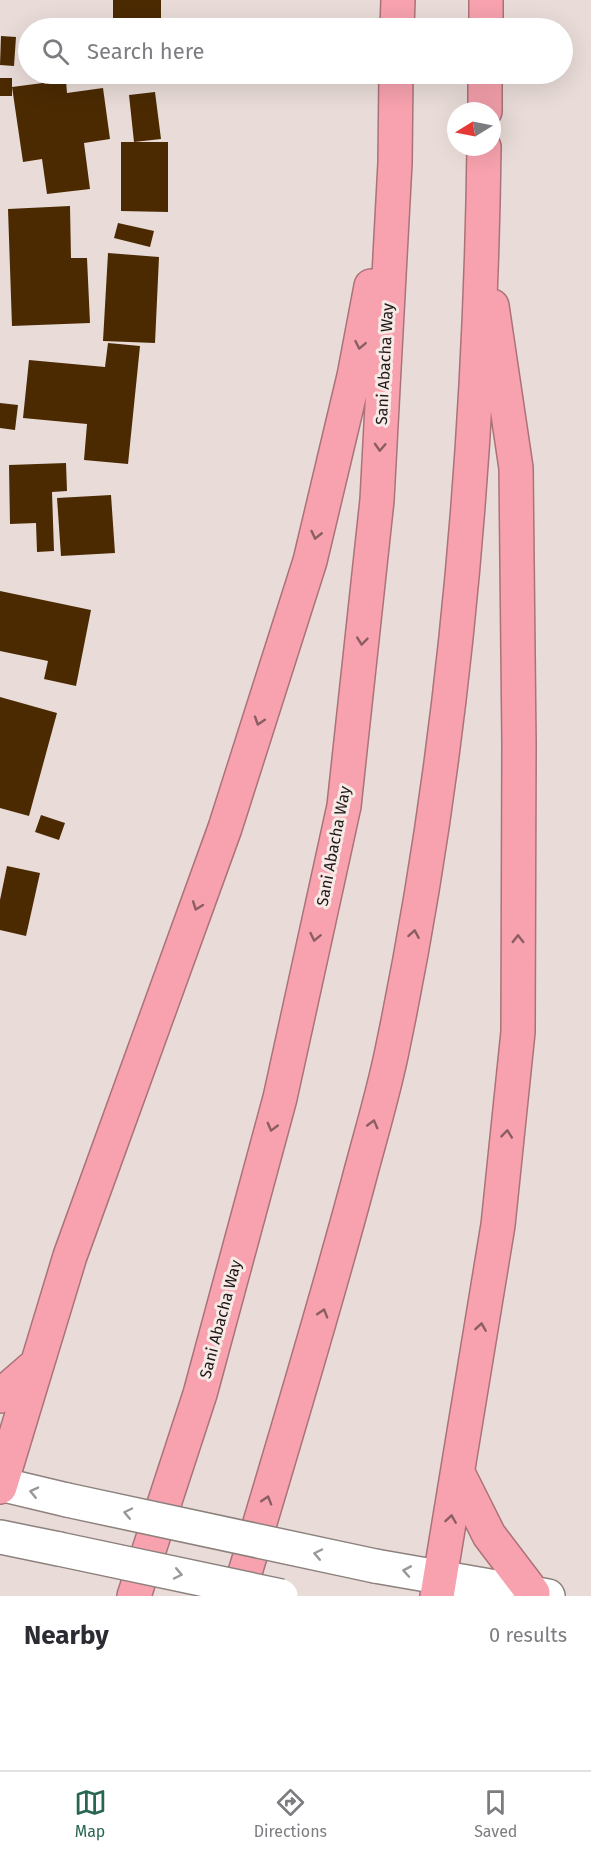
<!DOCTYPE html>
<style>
:root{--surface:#fff;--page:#f2f2f3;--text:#2b2b33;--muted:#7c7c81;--line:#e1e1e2;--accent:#286653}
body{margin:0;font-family:"Fira Sans",sans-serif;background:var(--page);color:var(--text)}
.compass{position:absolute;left:447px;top:102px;width:54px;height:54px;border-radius:50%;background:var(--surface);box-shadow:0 6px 24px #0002;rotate:260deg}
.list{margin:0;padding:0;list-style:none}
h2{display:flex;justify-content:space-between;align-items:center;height:78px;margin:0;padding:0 24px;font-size:26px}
h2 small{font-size:20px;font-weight:400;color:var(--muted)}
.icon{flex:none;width:33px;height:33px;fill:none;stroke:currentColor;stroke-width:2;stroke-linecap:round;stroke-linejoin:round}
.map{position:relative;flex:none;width:591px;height:1596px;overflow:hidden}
.search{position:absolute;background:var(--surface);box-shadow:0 6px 24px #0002;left:18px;right:18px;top:18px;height:66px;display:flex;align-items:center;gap:15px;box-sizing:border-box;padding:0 21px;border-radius:33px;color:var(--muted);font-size:22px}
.sheet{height:174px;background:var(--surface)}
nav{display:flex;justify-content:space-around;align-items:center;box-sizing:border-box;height:84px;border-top:2px solid var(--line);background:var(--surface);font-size:16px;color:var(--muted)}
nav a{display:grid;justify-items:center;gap:3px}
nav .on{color:var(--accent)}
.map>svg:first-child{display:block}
</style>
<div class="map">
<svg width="591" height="1596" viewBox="0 0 591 1596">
<rect width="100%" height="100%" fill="#e9dcd8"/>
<!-- building -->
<path fill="#4b2a02" d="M113,0H161V28H45V21L113,22Z
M1,36L16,37L14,66L0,65Z
M0,78H12V96H0Z
M66,80L67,93L103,88L110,139L84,143L90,189L47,194L42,159L23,162L12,87Z
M155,92L161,139L134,142L129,95Z
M121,142H168V212L121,211Z
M70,206L71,258H87L90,323L12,326L8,209Z
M118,223L154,231L150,247L114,238Z
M108,253L159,257L155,343L103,341Z
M108,343L140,346L128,464L84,460L87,424L23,418L29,360L105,367Z
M0,403L18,405L15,430L0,428Z
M66,463L67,491L52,492L54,551L37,552L36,523L10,524L9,465Z
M111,495L115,553L61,556L57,498Z
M0,591L91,610L76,686L44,679L48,661L0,651Z
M0,697L57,713L29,816L0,808Z
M41,815L65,823L59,840L35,832Z
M7,866L40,873L26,936L0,930V900Z"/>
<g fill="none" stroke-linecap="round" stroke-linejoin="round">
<!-- secondary casing -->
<g stroke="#8d817d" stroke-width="36">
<path id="secondary" d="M0,1484L67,1500
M0,1537L59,1549
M375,1566L548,1596"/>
</g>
<!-- highway casing -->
<g stroke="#ab7279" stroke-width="36">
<path id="highway" d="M397,28L398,0
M486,28V0
M485,111V74
M0,1396L37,1364
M458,1473L489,1535L533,1593
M0,1487L70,1256L225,828L310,561L354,376L371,286
M134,1596L200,1394L280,1098L344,806L377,500L395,163L396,74
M238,1596C279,1459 321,1321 358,1183C370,1137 384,1092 393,1046C454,753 480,446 484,147
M437,1596L498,1225L518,1032L519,744L516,468L492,306"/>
</g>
<!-- secondary -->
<use href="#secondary" stroke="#fff" stroke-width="33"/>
<!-- highway -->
<use href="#highway" stroke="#f7a2ae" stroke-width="33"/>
<!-- secondary-bridge casing -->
<g stroke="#8d817d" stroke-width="36" stroke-linecap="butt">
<path id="secondary-bridge" d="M67,1500L375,1566
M59,1549L281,1596"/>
</g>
<!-- secondary-bridge -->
<use href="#secondary-bridge" stroke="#fff" stroke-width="33"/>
</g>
<!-- one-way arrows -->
<defs><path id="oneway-chevron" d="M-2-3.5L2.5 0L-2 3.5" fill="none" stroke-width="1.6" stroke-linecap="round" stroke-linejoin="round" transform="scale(1.5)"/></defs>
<g stroke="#8a5e62">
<use href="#oneway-chevron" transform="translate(360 345) rotate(101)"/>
<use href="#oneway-chevron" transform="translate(380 447) rotate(93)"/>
<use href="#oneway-chevron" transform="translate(316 535) rotate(103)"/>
<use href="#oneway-chevron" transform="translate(362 641) rotate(96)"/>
<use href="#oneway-chevron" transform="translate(259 721) rotate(108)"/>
<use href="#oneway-chevron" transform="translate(197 906) rotate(110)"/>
<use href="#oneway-chevron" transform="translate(414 934) rotate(-80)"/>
<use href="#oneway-chevron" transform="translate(315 937) rotate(102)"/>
<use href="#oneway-chevron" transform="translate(518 939) rotate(-90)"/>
<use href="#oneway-chevron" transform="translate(373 1124) rotate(-75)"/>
<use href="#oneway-chevron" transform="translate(272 1127) rotate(105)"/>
<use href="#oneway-chevron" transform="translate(507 1134) rotate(-84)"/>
<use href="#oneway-chevron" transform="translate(323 1313) rotate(-73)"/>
<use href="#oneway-chevron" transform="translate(481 1327) rotate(-81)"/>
<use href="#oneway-chevron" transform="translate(267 1500) rotate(-73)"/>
<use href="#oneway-chevron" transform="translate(451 1519) rotate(-81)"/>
</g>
<g stroke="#999897">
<use href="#oneway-chevron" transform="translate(34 1492) rotate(-167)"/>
<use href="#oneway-chevron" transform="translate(128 1513) rotate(-168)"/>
<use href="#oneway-chevron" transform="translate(318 1554) rotate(-168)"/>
<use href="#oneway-chevron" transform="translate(407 1571) rotate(-170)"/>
<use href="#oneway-chevron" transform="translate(178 1574) rotate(12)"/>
</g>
<g text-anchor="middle" stroke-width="6" stroke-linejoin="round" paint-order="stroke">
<!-- street labels -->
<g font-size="16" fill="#1d1917" stroke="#f7e9e5">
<text transform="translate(384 364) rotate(-87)" y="6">Sani Abacha Way</text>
<text transform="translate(333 846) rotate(-79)" y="6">Sani Abacha Way</text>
<text transform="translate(220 1319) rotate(-75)" y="6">Sani Abacha Way</text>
</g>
</g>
</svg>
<svg class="compass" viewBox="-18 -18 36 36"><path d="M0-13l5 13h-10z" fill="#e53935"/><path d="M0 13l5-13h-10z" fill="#7c7c81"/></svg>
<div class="search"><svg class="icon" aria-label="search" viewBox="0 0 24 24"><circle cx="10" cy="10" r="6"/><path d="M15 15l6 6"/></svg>Search here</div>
</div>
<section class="sheet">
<h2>Nearby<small>0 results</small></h2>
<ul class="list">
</ul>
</section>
<nav>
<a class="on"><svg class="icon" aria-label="map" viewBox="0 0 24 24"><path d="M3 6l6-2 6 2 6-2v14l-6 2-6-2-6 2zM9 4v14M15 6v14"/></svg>Map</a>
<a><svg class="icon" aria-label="directions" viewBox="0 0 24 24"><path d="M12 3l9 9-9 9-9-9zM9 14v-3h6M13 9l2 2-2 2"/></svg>Directions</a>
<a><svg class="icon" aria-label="saved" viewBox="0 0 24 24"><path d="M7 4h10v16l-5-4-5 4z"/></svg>Saved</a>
</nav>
